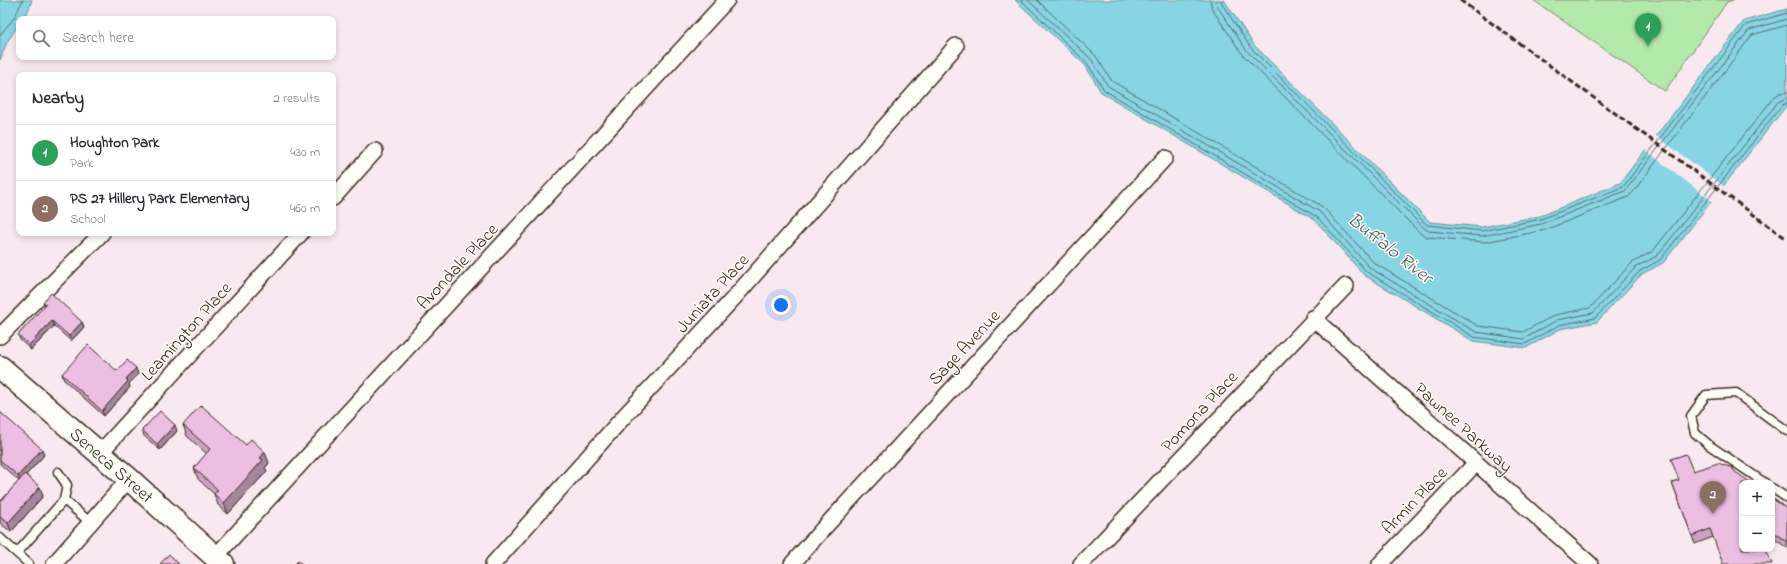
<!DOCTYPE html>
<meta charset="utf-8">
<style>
:root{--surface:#fff;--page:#f7f7f7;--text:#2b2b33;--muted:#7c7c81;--line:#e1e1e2;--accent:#0b8043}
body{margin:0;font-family:"Indie Flower",sans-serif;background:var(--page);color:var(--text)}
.controls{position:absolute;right:12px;bottom:12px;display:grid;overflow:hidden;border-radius:8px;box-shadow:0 2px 6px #0003}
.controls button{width:36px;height:36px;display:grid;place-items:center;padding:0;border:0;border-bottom:1px solid var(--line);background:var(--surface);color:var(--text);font:20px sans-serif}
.you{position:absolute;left:781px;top:305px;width:14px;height:14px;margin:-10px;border:3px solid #fff;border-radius:50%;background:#1a73e8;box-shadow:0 0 0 6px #1a73e833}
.badge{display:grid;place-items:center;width:26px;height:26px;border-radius:50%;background:var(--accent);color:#fff;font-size:13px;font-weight:700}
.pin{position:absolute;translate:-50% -33px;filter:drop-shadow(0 1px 2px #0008)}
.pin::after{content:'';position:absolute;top:21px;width:14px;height:12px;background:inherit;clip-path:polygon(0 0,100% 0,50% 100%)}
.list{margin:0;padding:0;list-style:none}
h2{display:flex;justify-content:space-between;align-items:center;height:52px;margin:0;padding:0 16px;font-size:17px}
h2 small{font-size:13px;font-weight:400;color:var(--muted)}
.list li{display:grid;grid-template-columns:26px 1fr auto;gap:12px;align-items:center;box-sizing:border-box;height:56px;padding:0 16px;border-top:1px solid var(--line)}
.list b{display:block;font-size:15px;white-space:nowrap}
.list p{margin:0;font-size:13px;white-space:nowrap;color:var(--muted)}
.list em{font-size:13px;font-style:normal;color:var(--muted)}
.icon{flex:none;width:22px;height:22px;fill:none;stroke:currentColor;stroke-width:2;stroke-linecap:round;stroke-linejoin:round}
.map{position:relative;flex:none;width:1787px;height:564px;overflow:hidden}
.search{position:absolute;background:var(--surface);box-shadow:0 2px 6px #0003;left:16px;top:16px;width:320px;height:44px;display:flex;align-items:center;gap:10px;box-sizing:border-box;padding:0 14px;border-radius:8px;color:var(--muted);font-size:15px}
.panel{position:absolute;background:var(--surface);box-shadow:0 2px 6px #0003;left:16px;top:72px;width:320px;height:164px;border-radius:8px}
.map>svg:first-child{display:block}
</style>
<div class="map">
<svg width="1787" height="564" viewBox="0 0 1787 564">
<rect width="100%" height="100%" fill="#f8e9f1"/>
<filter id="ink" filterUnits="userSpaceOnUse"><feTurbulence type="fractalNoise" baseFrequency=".025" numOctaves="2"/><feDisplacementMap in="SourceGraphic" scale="8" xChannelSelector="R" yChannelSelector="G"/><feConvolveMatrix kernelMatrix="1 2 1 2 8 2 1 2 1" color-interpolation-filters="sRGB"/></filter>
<g filter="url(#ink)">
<!-- green -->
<path fill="#b3e9ab" stroke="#778a64" d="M1533,0H1734L1727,2L1665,91Z"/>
<!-- water -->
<path fill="#86d4e4" stroke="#689095" d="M0,0H32L29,9L22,19H19V24L7,42L0,60Z
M1015,0H1224L1254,45L1430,222L1482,227L1540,216L1620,183L1744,21L1787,9V105L1663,263L1642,274L1597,322L1560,329L1526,348L1473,341L1364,275L1315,220L1101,92L1085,65Z"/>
<!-- pier -->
<path fill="#f8e9f1" d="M1655,135L1725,187L1713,202L1644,149Z"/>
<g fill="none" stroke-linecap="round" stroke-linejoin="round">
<!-- shore -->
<path stroke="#596e6d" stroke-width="1" d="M1021,0L1087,63L1104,90L1317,217L1367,272L1474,337L1525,344L1559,325L1595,318L1640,271L1660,260L1782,105L1787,103
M1028,0L1091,59L1108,86L1320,212L1370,268L1476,332L1524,339L1557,320L1593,313L1636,267L1657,256L1778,102L1787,98
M1037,0L1095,55L1112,81L1323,207L1374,263L1478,326L1523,332L1555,315L1590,308L1632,263L1653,251L1774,97L1780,93L1787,92
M1210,0L1212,9L1243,55L1420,233L1428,237L1485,242L1545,230L1628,197L1633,192L1752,35L1787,25
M1216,0L1217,6L1247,51L1424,228L1429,231L1482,236L1541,224L1625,191L1749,30L1787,19
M1221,0L1222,4L1251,48L1427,225L1482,231L1541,219L1623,187L1746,25L1787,13
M0,35L14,18L23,0"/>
<!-- service casing -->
<g stroke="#3b2a1e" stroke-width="11">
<path id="service" d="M1765,483L1709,445L1695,433L1691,416L1706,395L1736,393L1787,431
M1772,488L1787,498
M64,500L91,523
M0,538L29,564
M17,553L64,500L67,485L58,472"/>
</g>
<!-- minor casing -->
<g stroke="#3b2a1e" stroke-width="18">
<path id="minor" d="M333,198L375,151
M1313,318L1590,564
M0,336L102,233
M99,454L301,233
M215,557L727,0
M54,564L129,479
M493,564L628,412L732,300L956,46
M792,564L822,530L1165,158
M1081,564L1346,286
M1380,564L1476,463"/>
</g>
<!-- secondary casing -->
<g stroke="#3b2a1e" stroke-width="25">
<path id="secondary" d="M0,367L129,479L223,564"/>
</g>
<!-- service -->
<use href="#service" stroke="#fdfcf7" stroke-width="8"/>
<!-- minor -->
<use href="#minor" stroke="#fdfcf7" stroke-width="15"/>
<!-- secondary -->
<use href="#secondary" stroke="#fdfcf7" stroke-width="22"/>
<!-- rail -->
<path stroke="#3b2a1e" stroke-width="3" stroke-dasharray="6 3" stroke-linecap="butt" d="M1460,0L1787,239"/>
</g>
<!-- wall -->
<path fill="#caa3c2" stroke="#3b2a1e" d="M43,302L82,322L84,327L71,341L54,326L31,350L20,340L18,335L45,306Z
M117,371L138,374L129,384L130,387L104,416L64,380L62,374Z
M0,412L44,455L26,475L43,496L11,532L0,523V502L19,481L0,464Z
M183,425L246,445L269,463L265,468L267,471L228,514L218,505L214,494L198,479L194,468L207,454L187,436Z
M142,430L177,431L160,450L144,436Z
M1686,454L1713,537L1695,544L1672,482L1679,480Z
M1772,498L1787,509V548L1772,537Z"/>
<!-- shaded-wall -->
<path fill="#a4859e" stroke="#3b2a1e" d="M52,321L54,326L31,350L29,345Z
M82,322L84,327L71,341L69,336Z
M136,368L138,374L129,384L130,387L104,416L102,411L126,379Z
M175,425L177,431L160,450L157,444Z
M42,449L44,455L20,482L18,476Z
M265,452L269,463L265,468L267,471L228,514L224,503Z
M40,487L43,496L11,532L8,523Z"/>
<!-- building -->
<path fill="#ebbee2" stroke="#3b2a1e" d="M51,293L82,322L69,336L52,321L29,345L18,335L46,304L43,302Z
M88,345L117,371L127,360L136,368L126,379L128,381L102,411L62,374Z
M201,405L246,445L251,439L265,452L260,458L263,460L224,503L214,494L218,490L194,468L210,449L183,425Z
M160,411L175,425L157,444L142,430Z
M0,412L42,449L18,476L0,460Z
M1686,454L1693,471L1718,463L1733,468L1734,471L1751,483H1742V549H1766L1772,564H1723L1710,529L1692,536L1672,482L1679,480L1671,459Z
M25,474L40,487L8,523L0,517V502Z
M1772,498L1787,509V542L1772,531Z
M169,554L179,564H160Z
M298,561L302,564H295Z"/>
</g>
<g text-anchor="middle" stroke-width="3" stroke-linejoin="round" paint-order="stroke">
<!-- street labels -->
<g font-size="18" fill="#3b2a1e" stroke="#fdfcf7">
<text transform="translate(457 266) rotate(-47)" y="6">Avondale Place</text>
<text transform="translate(712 293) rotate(-48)" y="6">Juniata Place</text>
<text transform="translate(186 331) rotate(-48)" y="6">Leamington Place</text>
<text transform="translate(964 347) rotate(-47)" y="6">Sage Avenue</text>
<text transform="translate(1199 411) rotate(-47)" y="6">Pomona Place</text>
<text transform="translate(1464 427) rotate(42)" y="6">Pawnee Parkway</text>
<text transform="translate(112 465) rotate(41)" y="6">Seneca Street</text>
<text transform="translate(1414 500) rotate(-46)" y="6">Armin Place</text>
</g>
<!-- water labels -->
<g font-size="19" font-style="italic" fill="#525d59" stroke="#fdfcf7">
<text transform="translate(1391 247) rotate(38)" y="7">Buffalo River</text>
</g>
</g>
</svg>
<div class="controls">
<button>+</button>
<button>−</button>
</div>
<div class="you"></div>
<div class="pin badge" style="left:1648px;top:46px;background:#2e9e5b">1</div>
<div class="pin badge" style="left:1713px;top:514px;background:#8d6e63">2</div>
<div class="search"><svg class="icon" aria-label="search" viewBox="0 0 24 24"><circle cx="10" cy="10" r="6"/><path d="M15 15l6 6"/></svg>Search here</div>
<section class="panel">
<h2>Nearby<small>2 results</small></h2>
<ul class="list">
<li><span class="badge" style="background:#2e9e5b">1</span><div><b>Houghton Park</b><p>Park</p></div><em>430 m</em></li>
<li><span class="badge" style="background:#8d6e63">2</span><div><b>PS 27 Hillery Park Elementary</b><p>School</p></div><em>460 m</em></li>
</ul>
</section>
</div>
